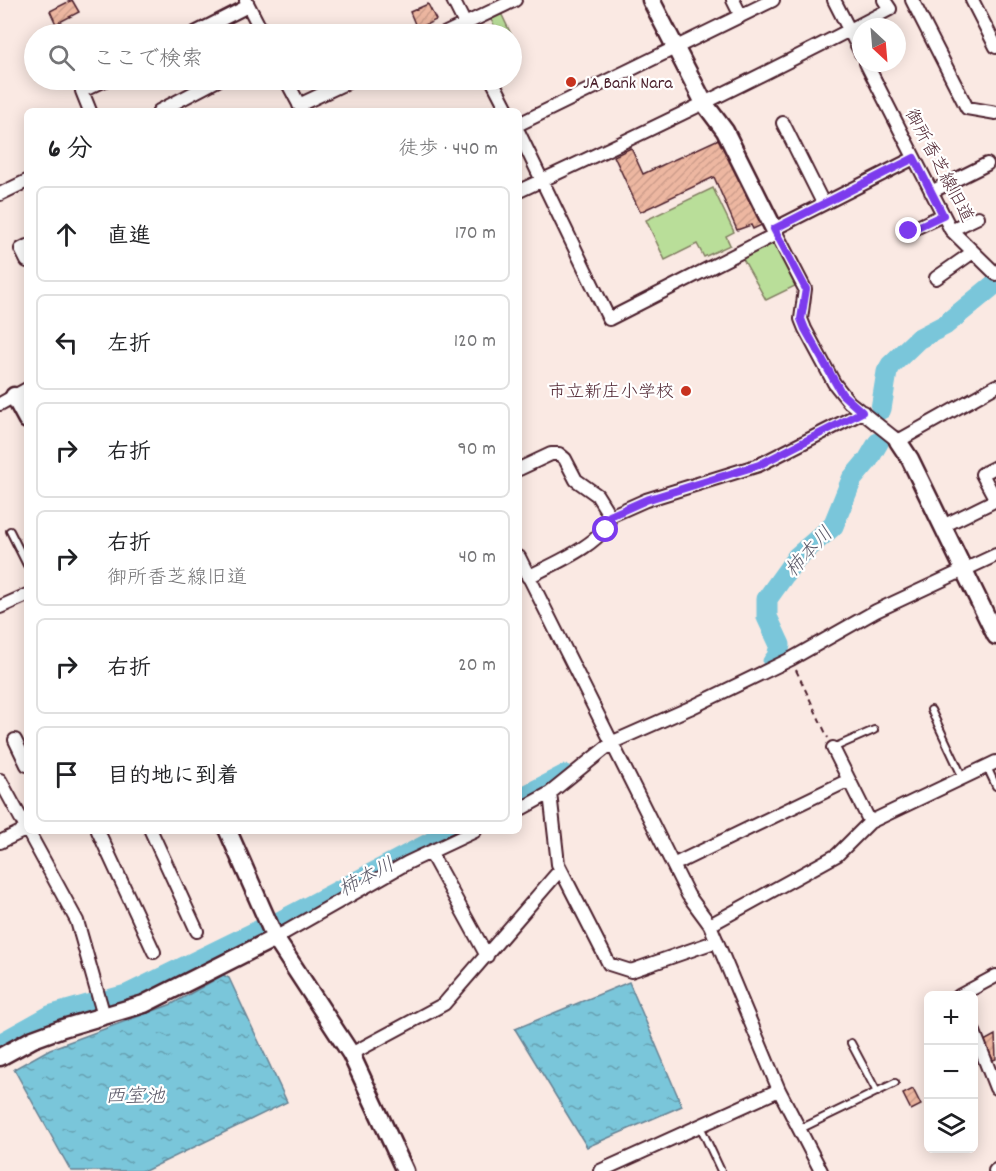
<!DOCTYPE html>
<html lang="ja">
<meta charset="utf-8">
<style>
:root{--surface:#fff;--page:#f2f2f2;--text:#202124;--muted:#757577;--line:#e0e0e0}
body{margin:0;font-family:Dekko,"Klee One",sans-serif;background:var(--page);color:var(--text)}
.controls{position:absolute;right:18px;bottom:18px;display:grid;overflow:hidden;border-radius:9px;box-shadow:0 3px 15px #0003}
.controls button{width:54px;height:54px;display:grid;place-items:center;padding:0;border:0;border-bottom:2px solid var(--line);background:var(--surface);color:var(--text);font:30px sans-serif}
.compass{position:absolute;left:852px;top:18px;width:54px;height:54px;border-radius:50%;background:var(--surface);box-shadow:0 3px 15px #0003;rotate:154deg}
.stop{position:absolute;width:18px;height:18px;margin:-14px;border:4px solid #7c3aed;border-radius:50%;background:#fff}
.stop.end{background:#7c3aed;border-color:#fff;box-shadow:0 2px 6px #0008}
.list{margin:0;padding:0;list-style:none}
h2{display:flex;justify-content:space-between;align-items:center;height:78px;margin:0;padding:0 24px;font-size:26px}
h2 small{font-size:20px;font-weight:400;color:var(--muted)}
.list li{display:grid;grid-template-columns:39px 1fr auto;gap:18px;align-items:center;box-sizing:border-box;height:96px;margin:0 12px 12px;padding:0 12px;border:2px solid var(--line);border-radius:9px}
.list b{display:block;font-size:22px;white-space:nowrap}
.list p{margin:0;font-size:20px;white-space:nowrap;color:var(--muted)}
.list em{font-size:20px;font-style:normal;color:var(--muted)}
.icon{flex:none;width:33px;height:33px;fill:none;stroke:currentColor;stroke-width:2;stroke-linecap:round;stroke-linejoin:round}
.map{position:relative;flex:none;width:996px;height:1171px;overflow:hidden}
.search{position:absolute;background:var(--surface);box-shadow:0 3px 15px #0003;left:24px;top:24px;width:498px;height:66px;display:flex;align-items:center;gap:15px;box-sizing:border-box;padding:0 21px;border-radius:33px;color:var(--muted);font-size:22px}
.panel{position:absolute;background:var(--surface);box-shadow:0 3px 15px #0003;left:24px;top:108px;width:498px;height:726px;border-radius:9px}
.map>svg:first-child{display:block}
</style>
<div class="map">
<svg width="996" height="1171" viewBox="0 0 996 1171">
<defs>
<pattern id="water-ripples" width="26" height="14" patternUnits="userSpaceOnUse" patternTransform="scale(1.5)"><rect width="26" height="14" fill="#7ac6da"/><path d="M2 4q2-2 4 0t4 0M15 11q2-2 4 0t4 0" fill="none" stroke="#66a0b1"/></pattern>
<pattern id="building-hatch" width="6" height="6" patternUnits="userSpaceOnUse" patternTransform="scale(1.5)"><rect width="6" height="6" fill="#edb7a1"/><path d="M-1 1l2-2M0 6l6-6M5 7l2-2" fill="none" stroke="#cd9d8b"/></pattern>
</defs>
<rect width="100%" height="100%" fill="#fae9e3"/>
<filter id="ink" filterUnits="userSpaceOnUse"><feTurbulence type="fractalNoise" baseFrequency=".0167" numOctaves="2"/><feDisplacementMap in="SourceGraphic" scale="12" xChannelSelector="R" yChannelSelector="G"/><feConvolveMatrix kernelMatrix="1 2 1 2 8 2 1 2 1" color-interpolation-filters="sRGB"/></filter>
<g filter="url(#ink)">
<!-- green -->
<path fill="#b9de99" stroke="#827e62" stroke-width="1.5" d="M500,11L511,34H499L489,16Z
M713,188L734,232L726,236L730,245L704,257L697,244L665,260L646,220Z
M774,242L797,285L766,300L742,257Z"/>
<!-- water -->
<path fill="url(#water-ripples)" stroke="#678394" stroke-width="1.5" d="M223,975L229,978L287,1102L145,1171H71L14,1069L50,1049L172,1004Z
M629,982L682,1106L587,1147L515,1029Z"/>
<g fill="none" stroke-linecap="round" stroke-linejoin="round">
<!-- river -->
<path stroke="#7ac6da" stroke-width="21" d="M881,409L887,372L891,365L918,339L945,325L996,283
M773,662L777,657L780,645L767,617V599L797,557L833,526L852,479L868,460L878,443
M519,799L565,775
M279,922L453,831
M105,1001L127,995L260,930
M0,1044L52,1015L91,1004"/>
</g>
<!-- building -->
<path fill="url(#building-hatch)" stroke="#4a1f2b" stroke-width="1.5" d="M72,0L79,12L56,24L50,11Z
M428,4L436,20L417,29L410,12Z
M723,137L764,224L753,229L751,225L737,230L714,177L640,212L614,156L631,148L643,174Z
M995,1035L996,1059L993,1060L984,1041Z
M913,1089L921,1105L911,1110L903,1094Z"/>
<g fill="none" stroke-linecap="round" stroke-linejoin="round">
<!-- service casing -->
<g stroke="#4a1f2b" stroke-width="10">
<path id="service" d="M10,531L27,565
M931,710L963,778
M833,748L874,730
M987,767L996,786
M851,1043L877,1092
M700,1126L721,1171
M800,1129L895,1083"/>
</g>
<!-- minor casing -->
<g stroke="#4a1f2b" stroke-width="16">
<path id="minor" d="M453,0L470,34
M733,0L741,16
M834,0L861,53
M912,0L967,108L996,113
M972,0L996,47
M246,1L263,34
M193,34L248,6
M444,34L515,0
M866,63L951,230L996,274
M286,80L302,110
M492,80L508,111
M299,105L352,80
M90,111L82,91L105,80
M159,111L218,80
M783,123L823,203
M519,124L773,0
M519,133L609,319L776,234
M914,158L774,229L805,289L801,319L805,329L834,383L849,402L898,441L996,386
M519,191C644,133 768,73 890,9L884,0
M931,192L987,164
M0,194L27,181
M951,230L978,217
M909,231L943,215
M27,246L21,249L27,261
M936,278L973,252
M0,404L27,389
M519,469L551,454H559L565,459L576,480L597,495L610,516L646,500L759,465L863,412
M943,526L996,500L982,474L996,467
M519,557L688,895L710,925L779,1090L821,1171
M528,577C549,566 608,542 610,516
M0,607L27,595
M15,740L27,765
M833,748L870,822
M0,780L77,921L104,1016
M550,793L558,864L609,964L631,971L717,941
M519,810L550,793L613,742L690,708L791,659L876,611L996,555
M98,831L154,952
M151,831L197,931
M0,842L27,829
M430,852L487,956
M673,865L849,780
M710,925L837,855L870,822L996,762
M275,938L407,863L475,831
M959,996L996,976
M974,1032L996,1088
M351,1054L444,1004L560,870
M600,1171L779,1090
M995,1171L996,1170"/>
</g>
<!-- tertiary casing -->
<g stroke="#4a1f2b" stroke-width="21">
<path id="tertiary" d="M651,0L704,103L725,131L774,229
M14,396L27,420
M898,441L910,459L996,636
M228,831L275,938L351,1054L405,1171
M0,1057L33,1039L63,1028L144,1004L275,938"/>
</g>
<!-- path -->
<path stroke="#4a1f2b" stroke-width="2" stroke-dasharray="6 4.5" stroke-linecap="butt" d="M796,670L828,738"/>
<!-- service -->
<use href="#service" stroke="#fff" stroke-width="6"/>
<!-- minor -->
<use href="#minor" stroke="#fff" stroke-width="12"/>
<!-- tertiary -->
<use href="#tertiary" stroke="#fff" stroke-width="16"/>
</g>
</g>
<g fill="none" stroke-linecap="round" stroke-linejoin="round" filter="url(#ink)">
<!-- route -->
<path stroke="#7c3aed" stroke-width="8" d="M606,530L610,516L646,500L759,465L862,412L842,394L805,329L801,319L806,289L774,229L914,158L943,215L909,231"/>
</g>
<!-- markers -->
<g fill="#c8321e" stroke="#fff" stroke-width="2">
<circle cx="571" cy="82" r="6"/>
<circle cx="686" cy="391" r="6"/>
</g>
<g text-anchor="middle" stroke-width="4.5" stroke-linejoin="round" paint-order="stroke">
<!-- poi labels -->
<g font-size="18" fill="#4a1f2b" stroke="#fff" text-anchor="start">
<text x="583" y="88">JA Bank Nara</text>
<text x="674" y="397" text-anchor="end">市立新庄小学校</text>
</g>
<!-- street labels -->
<g font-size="18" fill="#4a1f2b" stroke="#fff">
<text transform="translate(940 165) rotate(62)" y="6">御所香芝線旧道</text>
</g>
<!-- water labels -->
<g font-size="20" font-style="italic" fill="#5b5968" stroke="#fff">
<text transform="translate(808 551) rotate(-47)" y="7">柿本川</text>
<text transform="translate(366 876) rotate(-28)" y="7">柿本川</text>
<text x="135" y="1102">西室池</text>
</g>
</g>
</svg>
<div class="controls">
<button>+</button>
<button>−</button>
<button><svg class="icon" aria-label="layers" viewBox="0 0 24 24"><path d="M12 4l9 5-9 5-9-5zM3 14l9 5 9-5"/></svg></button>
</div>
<svg class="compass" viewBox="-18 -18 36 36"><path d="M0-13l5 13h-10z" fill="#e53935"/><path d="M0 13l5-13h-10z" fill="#757577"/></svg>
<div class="stop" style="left:606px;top:530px"></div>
<div class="stop end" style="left:909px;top:231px"></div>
<div class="search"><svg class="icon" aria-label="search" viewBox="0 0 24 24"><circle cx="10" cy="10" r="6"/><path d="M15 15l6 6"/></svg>ここで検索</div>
<section class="panel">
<h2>6 分<small>徒歩 · 440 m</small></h2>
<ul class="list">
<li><svg class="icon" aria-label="ahead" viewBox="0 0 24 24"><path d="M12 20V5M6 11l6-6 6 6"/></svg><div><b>直進</b></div><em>170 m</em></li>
<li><svg class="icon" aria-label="left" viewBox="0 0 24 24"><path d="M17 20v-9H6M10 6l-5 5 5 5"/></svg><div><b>左折</b></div><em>120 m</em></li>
<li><svg class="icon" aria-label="right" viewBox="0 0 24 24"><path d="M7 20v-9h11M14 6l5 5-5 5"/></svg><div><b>右折</b></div><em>90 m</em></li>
<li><svg class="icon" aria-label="right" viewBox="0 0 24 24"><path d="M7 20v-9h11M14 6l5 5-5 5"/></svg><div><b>右折</b><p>御所香芝線旧道</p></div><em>40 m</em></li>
<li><svg class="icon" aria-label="right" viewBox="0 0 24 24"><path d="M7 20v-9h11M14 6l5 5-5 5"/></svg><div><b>右折</b></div><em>20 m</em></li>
<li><svg class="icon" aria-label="arrive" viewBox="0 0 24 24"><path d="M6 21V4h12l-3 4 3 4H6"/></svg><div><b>目的地に到着</b></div></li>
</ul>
</section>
</div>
